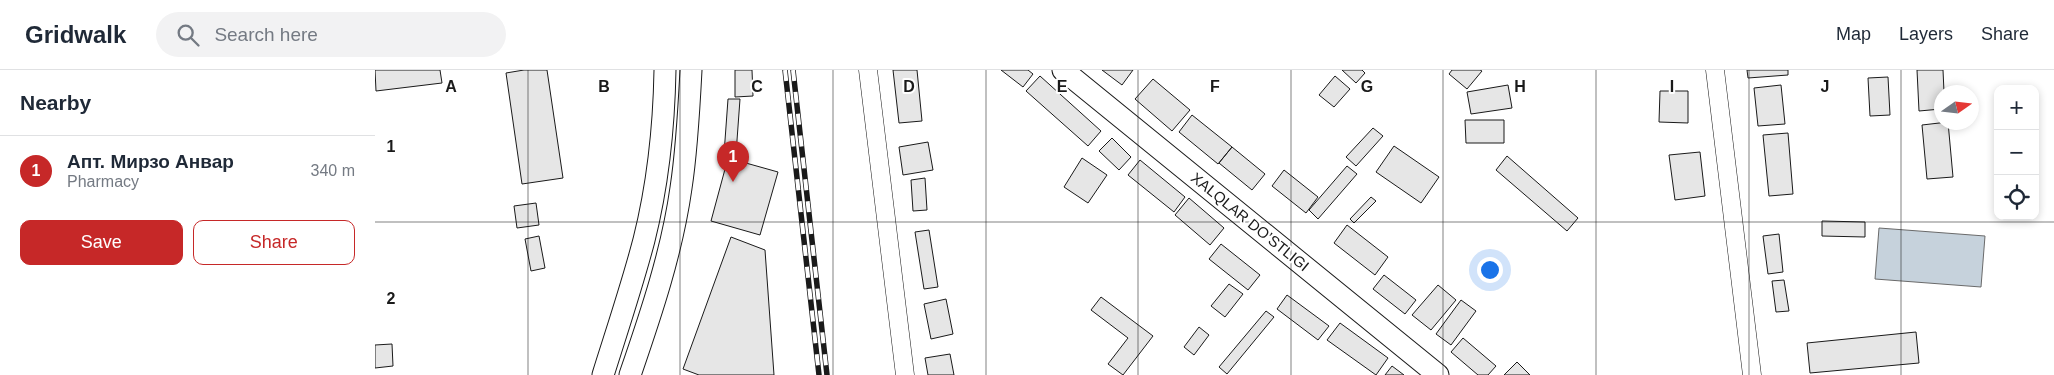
<!DOCTYPE html>
<meta charset="utf-8">
<style>
:root{--surface:#fff;--page:#f2f2f3;--text:#1f2937;--muted:#747a83;--line:#e0e1e3;--accent:#c62828}
body{margin:0;font-family:Arial,sans-serif;background:var(--page);color:var(--text)}
.controls{position:absolute;right:15px;top:15px;display:grid;overflow:hidden;border-radius:10px;box-shadow:0 2px 8px #0003}
.controls button{width:45px;height:45px;display:grid;place-items:center;padding:0;border:0;border-bottom:1px solid var(--line);background:var(--surface);color:var(--text);font:25px sans-serif}
.compass{position:absolute;left:1559px;top:15px;width:45px;height:45px;border-radius:50%;background:var(--surface);box-shadow:0 2px 8px #0003;rotate:76deg}
.you{position:absolute;left:1114px;top:199px;width:18px;height:18px;margin:-12px;border:4px solid #fff;border-radius:50%;background:#1a73e8;box-shadow:0 0 0 8px #1a73e833}
.badge{display:grid;place-items:center;width:32px;height:32px;border-radius:50%;background:var(--accent);color:#fff;font-size:16px;font-weight:700}
.pin{position:absolute;translate:-50% -41px;filter:drop-shadow(0 1px 2px #0008)}
.pin::after{content:'';position:absolute;top:26px;width:18px;height:15px;background:inherit;clip-path:polygon(0 0,100% 0,50% 100%)}
.list{margin:0;padding:0;list-style:none}
h2{display:flex;justify-content:space-between;align-items:center;height:65px;margin:0;padding:0 20px;font-size:21px}
h2 small{font-size:16px;font-weight:400;color:var(--muted)}
.list li{display:grid;grid-template-columns:32px 1fr auto;gap:15px;align-items:center;box-sizing:border-box;height:70px;padding:0 20px;border-top:1px solid var(--line)}
.list b{display:block;font-size:19px;white-space:nowrap}
.list p{margin:0;font-size:16px;white-space:nowrap;color:var(--muted)}
.list em{font-size:16px;font-style:normal;color:var(--muted)}
.actions{display:flex;gap:10px;padding:15px 20px}
.actions a{flex:1;padding:11px 0;border:1px solid var(--accent);border-radius:10px;text-align:center;font-size:18px;color:var(--accent)}
.actions .main{background:var(--accent);color:#fff}
.icon{flex:none;width:28px;height:28px;fill:none;stroke:currentColor;stroke-width:2;stroke-linecap:round;stroke-linejoin:round}
.map{position:relative;flex:none;width:1679px;height:305px;overflow:hidden}
header{display:flex;align-items:center;gap:30px;box-sizing:border-box;height:70px;padding:0 25px;background:var(--surface);border-bottom:1px solid var(--line)}
header strong{font-size:24px}
nav{display:flex;gap:28px;margin-inline-start:auto;font-size:18px}
.search{width:350px;height:45px;background:var(--page);display:flex;align-items:center;gap:12px;box-sizing:border-box;padding:0 18px;border-radius:28px;color:var(--muted);font-size:19px}
main{display:flex}
aside{flex:1;background:var(--surface)}
.map>svg:first-child{display:block}
</style>
<header>
<strong>Gridwalk</strong>
<div class="search"><svg class="icon" aria-label="search" viewBox="0 0 24 24"><circle cx="10" cy="10" r="6"/><path d="M15 15l6 6"/></svg>Search here</div>
<nav><a>Map</a><a>Layers</a><a>Share</a></nav>
</header>
<main>
<aside>
<h2>Nearby<small></small></h2>
<ul class="list">
<li><span class="badge">1</span><div><b>Апт. Мирзо Анвар</b><p>Pharmacy</p></div><em>340 m</em></li>
</ul>
<div class="actions"><a class="main">Save</a><a>Share</a></div>
</aside>
<div class="map">
<svg width="1679" height="305" viewBox="0 0 1679 305">
<rect width="100%" height="100%" fill="#fff"/>
<!-- water -->
<path fill="#c6d2dc" stroke="#6a6a6a" d="M1504,158L1610,166L1606,217L1500,209Z"/>
<!-- building -->
<path fill="#e6e6e6" stroke="#1a1a1a" d="M0,0H65L67,13L1,21Z
M149,0H172L188,108L147,114L131,3Z
M360,0H377L378,26L360,27Z
M518,0H542L547,51L524,53Z
M626,0H653L658,4L648,17Z
M727,0H758L747,15Z
M967,0H987L990,3L981,13Z
M1077,0H1105L1107,1L1092,19L1074,4Z
M1372,0H1413V5L1373,8Z
M1542,0H1568L1569,22H1566V39L1544,41Z
M665,6L726,61L713,76L651,21Z
M960,6L975,19L959,37L944,25Z
M1513,7L1515,45L1495,46L1493,8Z
M778,9L815,40L797,61L760,29Z
M1133,15L1137,38L1096,44L1092,22Z
M1406,15L1410,54L1383,56L1379,18Z
M1285,21H1313V53L1284,52Z
M353,29H365L361,84H349Z
M817,45L857,77L843,94L804,62Z
M1090,50H1129V73H1091Z
M1573,52L1578,107L1552,109L1547,55Z
M998,58L1008,66L981,96L971,87Z
M1413,63L1418,124L1394,126L1388,65Z
M737,68L756,87L744,100L724,81Z
M553,72L558,100L528,105L524,77Z
M1019,76L1064,107L1046,133L1001,102Z
M857,77L890,104L877,120L844,93Z
M1325,82L1330,126L1300,130L1294,85Z
M1132,86L1203,148L1192,161L1121,100Z
M353,88L403,102L385,165L336,151Z
M707,88L732,105L713,133L689,117Z
M765,90L810,127L799,142L753,105Z
M972,96L982,104L943,149L934,140Z
M909,100L943,127L931,143L897,116Z
M550,108L552,140L538,141L536,110Z
M996,127L1001,131L979,153L975,149Z
M814,128L849,158L835,175L800,145Z
M161,133L164,155L142,158L139,136Z
M1447,151L1490,152V167L1447,166Z
M972,155L1013,187L1000,205L959,173Z
M554,160L563,217L549,219L540,162Z
M1404,164L1408,202L1393,204L1388,166Z
M164,166L170,198L156,201L150,169Z
M356,167L390,180L399,305H324L308,299Z
M846,174L885,205L873,220L834,189Z
M1009,205L1041,230L1030,244L998,219Z
M1409,210L1414,241L1401,242L1397,211Z
M854,214L868,224L850,247L836,236Z
M1063,215L1081,230L1056,260L1037,245Z
M912,225L954,256L943,270L902,239Z
M726,227L778,266L748,305L733,294L753,268L716,240Z
M571,229L578,264L556,269L549,234Z
M1086,230L1101,241L1076,275L1061,264Z
M891,241L899,247L852,304L844,297Z
M965,253L1013,288L1001,305L952,270Z
M824,257L834,265L819,285L809,277Z
M1541,262L1544,293L1435,303L1432,273Z
M1088,268L1121,296L1113,305H1103L1076,282Z
M17,274L18,296L0,298V275Z
M575,284L579,305H553L550,288Z
M1142,292L1155,305H1129Z
M1017,296L1029,305H1010Z"/>
<g fill="none" stroke-linecap="round" stroke-linejoin="round">
<!-- minor casing -->
<g stroke="#1a1a1a" stroke-width="19">
<path id="minor" d="M493,0L530,305
M1340,0L1377,305"/>
</g>
<!-- major casing -->
<g stroke="#1a1a1a" stroke-width="23">
<path id="major" d="M688,0L1063,305
M228,305C242,260 257,216 269,170C283,114 289,57 290,0
M255,305C276,244 297,182 306,118C312,79 314,39 316,0"/>
</g>
<!-- minor -->
<use href="#minor" stroke="#fff" stroke-width="18"/>
<!-- major -->
<use href="#major" stroke="#fff" stroke-width="21"/>
<!-- rail casing -->
<g stroke="#1a1a1a" stroke-width="5.5">
<path id="rail" d="M410,0L444,305
M418,0L452,305"/>
</g>
<!-- rail -->
<use href="#rail" stroke="#fff" stroke-width="4" stroke-dasharray="11" stroke-linecap="butt"/>
</g>
<!-- grid -->
<path fill="none" stroke="#1a1a1a" stroke-width="1" stroke-opacity="0.55" d="M153,0V305M305,0V305M458,0V305M611,0V305M763,0V305M916,0V305M1068,0V305M1221,0V305M1374,0V305M1526,0V305M0,152H1679"/>
<g text-anchor="middle" stroke-width="4" stroke-linejoin="round" paint-order="stroke">
<!-- street labels -->
<g font-size="15" fill="#1a1a1a" stroke="#fff">
<text transform="translate(875 152) rotate(39)" y="5">XALQLAR DO’STLIGI</text>
</g>
</g>
<g font-size="16" text-anchor="middle" font-weight="bold" fill="#1a1a1a" stroke="#fff" stroke-width="4" stroke-linejoin="round" paint-order="stroke">
<text x="76" y="22">A</text>
<text x="229" y="22">B</text>
<text x="382" y="22">C</text>
<text x="534" y="22">D</text>
<text x="687" y="22">E</text>
<text x="840" y="22">F</text>
<text x="992" y="22">G</text>
<text x="1145" y="22">H</text>
<text x="1297" y="22">I</text>
<text x="1450" y="22">J</text>
<text x="16" y="82">1</text>
<text x="16" y="234">2</text>
</g>
</svg>
<div class="controls">
<button>+</button>
<button>−</button>
<button><svg class="icon" aria-label="locate" viewBox="0 0 24 24"><circle cx="12" cy="12" r="6"/><path d="M12 2v4M12 18v4M2 12h4M18 12h4"/></svg></button>
</div>
<svg class="compass" viewBox="-18 -18 36 36"><path d="M0-13l5 13h-10z" fill="#e53935"/><path d="M0 13l5-13h-10z" fill="#747a83"/></svg>
<div class="you"></div>
<div class="pin badge" style="left:358px;top:112px">1</div>
</div>
</main>
